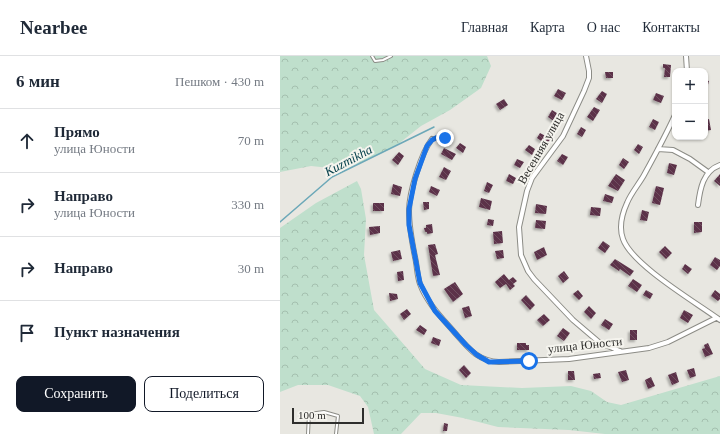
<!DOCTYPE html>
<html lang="ru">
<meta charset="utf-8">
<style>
:root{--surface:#fff;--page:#f2f2f3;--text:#1f2937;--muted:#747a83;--line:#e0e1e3;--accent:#111827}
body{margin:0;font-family:Georgia,serif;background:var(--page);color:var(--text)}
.controls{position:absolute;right:12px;top:12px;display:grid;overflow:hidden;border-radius:8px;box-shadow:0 1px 3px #0004}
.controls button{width:36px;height:36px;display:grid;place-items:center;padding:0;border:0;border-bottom:1px solid var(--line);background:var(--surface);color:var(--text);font:20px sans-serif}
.scale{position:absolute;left:12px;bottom:10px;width:72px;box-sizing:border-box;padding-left:4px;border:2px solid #2e2e2c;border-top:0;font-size:11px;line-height:14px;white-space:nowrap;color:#2e2e2c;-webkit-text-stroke:3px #f5f4ee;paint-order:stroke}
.stop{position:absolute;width:12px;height:12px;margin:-9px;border:3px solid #1a73e8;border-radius:50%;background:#fff}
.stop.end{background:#1a73e8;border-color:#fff;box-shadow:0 1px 4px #0008}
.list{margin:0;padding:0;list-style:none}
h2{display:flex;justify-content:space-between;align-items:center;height:52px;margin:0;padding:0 16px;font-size:17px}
h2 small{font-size:13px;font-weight:400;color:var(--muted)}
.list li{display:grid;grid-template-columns:26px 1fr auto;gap:12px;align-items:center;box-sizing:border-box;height:64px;padding:0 16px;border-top:1px solid var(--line)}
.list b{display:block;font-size:15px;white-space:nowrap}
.list p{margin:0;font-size:13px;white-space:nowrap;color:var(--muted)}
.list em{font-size:13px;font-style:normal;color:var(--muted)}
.actions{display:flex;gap:8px;padding:12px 16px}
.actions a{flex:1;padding:9px 0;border:1px solid var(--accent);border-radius:8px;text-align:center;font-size:14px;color:var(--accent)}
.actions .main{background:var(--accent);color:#fff}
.icon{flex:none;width:22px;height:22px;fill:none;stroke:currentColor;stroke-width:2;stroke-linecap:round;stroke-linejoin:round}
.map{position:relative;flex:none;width:440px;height:378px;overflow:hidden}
header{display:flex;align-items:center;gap:24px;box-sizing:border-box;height:56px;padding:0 20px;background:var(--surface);border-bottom:1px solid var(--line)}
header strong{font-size:19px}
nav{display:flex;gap:22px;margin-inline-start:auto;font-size:14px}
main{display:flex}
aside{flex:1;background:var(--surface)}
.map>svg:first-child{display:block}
</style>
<header>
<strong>Nearbee</strong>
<nav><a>Главная</a><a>Карта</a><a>О нас</a><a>Контакты</a></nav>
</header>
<main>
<aside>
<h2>6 мин<small>Пешком · 430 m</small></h2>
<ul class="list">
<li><svg class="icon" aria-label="ahead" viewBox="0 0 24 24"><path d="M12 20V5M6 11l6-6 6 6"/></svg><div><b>Прямо</b><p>улица Юности</p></div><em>70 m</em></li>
<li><svg class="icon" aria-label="right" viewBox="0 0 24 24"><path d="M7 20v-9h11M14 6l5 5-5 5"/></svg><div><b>Направо</b><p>улица Юности</p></div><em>330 m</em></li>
<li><svg class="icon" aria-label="right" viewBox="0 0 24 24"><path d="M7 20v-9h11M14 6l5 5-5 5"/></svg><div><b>Направо</b></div><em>30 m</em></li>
<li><svg class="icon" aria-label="arrive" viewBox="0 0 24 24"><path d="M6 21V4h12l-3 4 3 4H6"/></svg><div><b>Пункт назначения</b></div></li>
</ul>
<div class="actions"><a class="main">Сохранить</a><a>Поделиться</a></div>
</aside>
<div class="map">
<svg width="440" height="378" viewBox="0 0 440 378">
<defs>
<pattern id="forest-crowns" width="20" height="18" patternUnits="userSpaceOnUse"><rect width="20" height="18" fill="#bfdfcc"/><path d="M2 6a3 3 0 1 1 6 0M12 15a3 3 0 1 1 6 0" fill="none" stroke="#a4c0af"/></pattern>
<pattern id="building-back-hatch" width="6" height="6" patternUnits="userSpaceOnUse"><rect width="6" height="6" fill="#5b3349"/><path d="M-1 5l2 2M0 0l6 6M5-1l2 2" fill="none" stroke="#6f4f61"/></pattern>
<filter id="shadow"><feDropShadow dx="-2" dy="2" stdDeviation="1" flood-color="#0004"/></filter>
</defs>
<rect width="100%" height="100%" fill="#e8e7e1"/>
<!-- forest -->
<path fill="url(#forest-crowns)" d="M0,0H207L211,10L201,32L170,54L141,70L117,89L83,106L60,113L31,110L0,116Z
M77,125L81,133L86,163L84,199L94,254L145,313L181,329L242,332L291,330L311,335L327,346L341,349L440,320V378H325L289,374L218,371L183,362L156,357H141L121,378H94L88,351L80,340L48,329H18L0,336V172L36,147Z"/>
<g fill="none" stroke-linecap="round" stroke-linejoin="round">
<!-- stream -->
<path stroke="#6ca8b8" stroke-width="1.5" d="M0,166L52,121L154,71"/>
</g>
<!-- building -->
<path fill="url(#building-back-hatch)" filter="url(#shadow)" d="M383,8L391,9L390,21H384L385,12H383Z
M325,16H333V22H326Z
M425,24L429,25L426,36H425Z
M278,33L286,37L282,44L274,40Z
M322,35L327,38L322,47L316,43Z
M376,37L384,40L381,47L373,44Z
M224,43L228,49L220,54L216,48Z
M314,51L320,54L313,65L307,61Z
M272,54L280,59L275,66L268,61Z
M373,63L379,66L375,74L369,71Z
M429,63L431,74L425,75V64Z
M301,71L306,74L302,81L297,78Z
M260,77L271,83L267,89L257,82Z
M180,87L186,91L183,97L176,92Z
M358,88L363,91L359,98L354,94Z
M249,89L255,93L252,99L245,94Z
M164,92L176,98L172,104L161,98Z
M119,96L124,100L118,109L112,104Z
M282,98L288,101L283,109L277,105Z
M343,102L349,106L344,113L339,109Z
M237,103L244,106L240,112L234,109Z
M389,107L397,109L394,119L387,117Z
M164,111L171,115L166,124L159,121Z
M229,118L236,122L233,128L226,125Z
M336,118L345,124L338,135L328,130Z
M440,118V130L434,125Z
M207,126L213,129L209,137L204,135Z
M113,128L122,131L120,140L111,138Z
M151,130L160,134L157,140L149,136Z
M376,130L384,132L380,149L372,147Z
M325,138L334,141L332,147L323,145Z
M201,142L212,145L210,154L199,151Z
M143,146H149V153L144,154Z
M93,147H104V155H93Z
M256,148L267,150L266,158L255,157Z
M311,151L321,152L320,160L310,159Z
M362,154L369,156L367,165L360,164Z
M208,163L214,164L213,170L207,169Z
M256,164L266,165L265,173L255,172Z
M414,166H422V176L414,177Z
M152,168L153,177L147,178V176H145L144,172H146V169Z
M100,170V177L90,179L89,171Z
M222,175L223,187L214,188L213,176Z
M323,185L330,190L325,197L318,192Z
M155,188L158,198L155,199L160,219L153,220L148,189Z
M385,190L392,197L386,203L379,196Z
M264,191L267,199L257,204L254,196Z
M120,194L122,203L113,205L111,196Z
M223,194L224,202L217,203L215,195Z
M435,201L440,204V210L437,214L430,209Z
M335,203L354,215L350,220L340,213L339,215L330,209Z
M405,208L412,213L408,218L402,213Z
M123,215L124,224L118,225L117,216Z
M284,215L289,222L283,227L278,220Z
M224,218L229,224L233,221L237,225L233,228L235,230L230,234L226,228L220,232L215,226Z
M353,223L362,229L357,236L348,230Z
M175,226L183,238L173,246L164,233Z
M298,234L303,240L299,244L293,238Z
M366,234L373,238L370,243L363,239Z
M435,234L440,238V243L438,245L431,240Z
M109,237L117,238L118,243L110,245Z
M246,239L255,249L250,254L241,244Z
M189,250L192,260L185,262L182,252Z
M309,250L316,257L311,263L304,256Z
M127,253L131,258L124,264L120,258Z
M404,254L413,259L408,267L400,262Z
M264,258L270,264L263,270L257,264Z
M325,263L333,268L329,274L321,269Z
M140,269L147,274L144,279L136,274Z
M283,272L290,277L284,285L277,280Z
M350,274H357V284H350Z
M153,281L161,284L159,290L151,287Z
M237,287H246V289H249V294H237Z
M428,287L433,298L425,301L422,293L425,292L424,289Z
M184,309L191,317L186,322L179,314Z
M414,312L416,320L410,322L407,314Z
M346,314L349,324L342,326L338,316Z
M288,315H294L295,324H288Z
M396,316L399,326L392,329L388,319Z
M320,317L321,322L314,323L313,318Z
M371,321L375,330L368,333L365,324Z
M164,367L168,368L167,375H163Z"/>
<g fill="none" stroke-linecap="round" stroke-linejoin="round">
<!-- lane casing -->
<g stroke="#8c8c86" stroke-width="4">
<path id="lane" d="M92,0L95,5L103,4L111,0
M152,83L158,81L170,84
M28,378L29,358L44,356L58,360L56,378"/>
</g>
<!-- street casing -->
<g stroke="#8c8c86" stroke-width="6">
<path id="street" d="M306,0L309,15V22L304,35L283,80L252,122L247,135L239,171L241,199L248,215L254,223L293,264L320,287L340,295
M406,0L407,15
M395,59C386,79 375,99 364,119C359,128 351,137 347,147C342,158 339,172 343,183C352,209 417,247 440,264
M152,83C141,97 129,137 129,155C129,171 132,186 135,201C137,209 137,220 140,228C147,247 162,262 175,277C189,293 198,305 219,306L289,303L369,292L388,286L436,262
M378,93L393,94L410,103L428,116
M418,149C420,133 423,115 440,109"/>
</g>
<!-- lane -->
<use href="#lane" stroke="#fff" stroke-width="2"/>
<!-- street -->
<use href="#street" stroke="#fff" stroke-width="4"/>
</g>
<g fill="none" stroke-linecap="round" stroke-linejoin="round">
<!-- route -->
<path stroke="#1a73e8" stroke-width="5" d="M165,82L158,81L152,84L147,90L135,123L129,153V169L140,227L155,255L186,289L197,299L209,306L249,305"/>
</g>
<g text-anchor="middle" stroke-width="4" stroke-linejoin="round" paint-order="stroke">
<!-- street labels -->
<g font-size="12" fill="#2e2e2c" stroke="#f5f4ee">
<text transform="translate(261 92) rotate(-60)" y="4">Весенняя улица</text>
<text transform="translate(305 289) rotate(-6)" y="4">улица Юности</text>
</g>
<!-- water labels -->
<g font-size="13" font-style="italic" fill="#06404c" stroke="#f5f4ee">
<text transform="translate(68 104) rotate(-28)" y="5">Kuzmikha</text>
</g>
</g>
</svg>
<div class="controls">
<button>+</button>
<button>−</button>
</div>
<div class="scale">100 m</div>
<div class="stop" style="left:249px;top:305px"></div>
<div class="stop end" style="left:165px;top:82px"></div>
</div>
</main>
